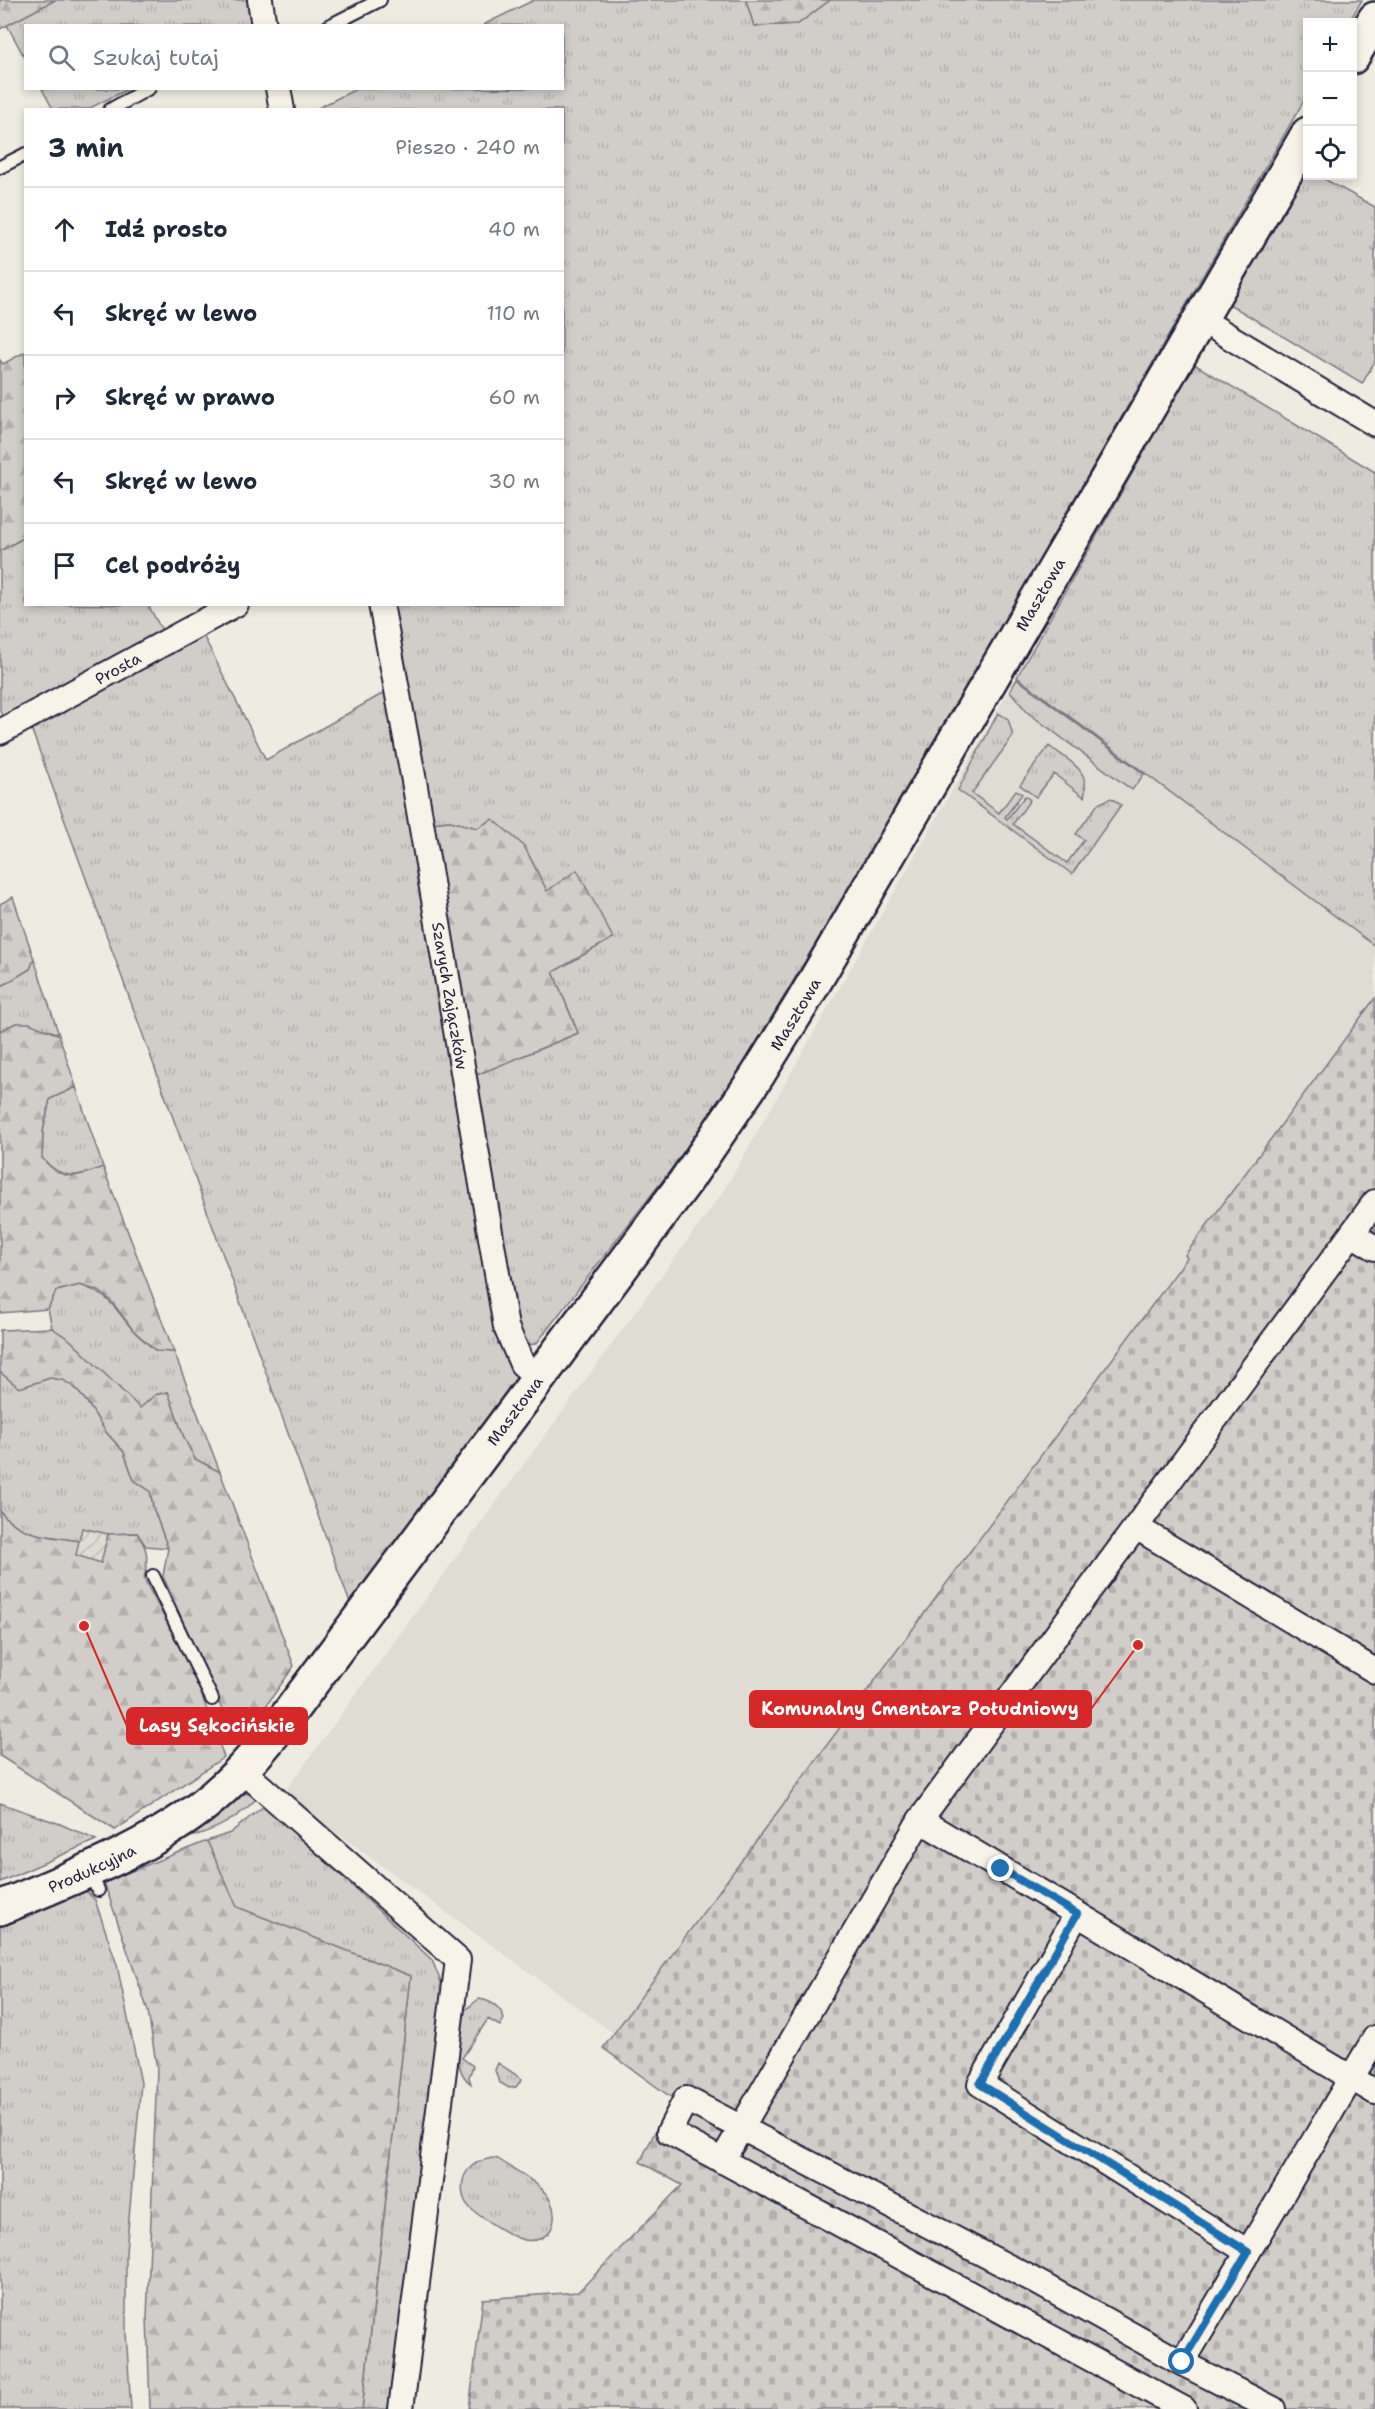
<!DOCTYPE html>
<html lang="pl">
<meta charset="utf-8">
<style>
:root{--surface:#fff;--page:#f6f6f7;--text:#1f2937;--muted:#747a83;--line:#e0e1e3}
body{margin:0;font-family:"Shantell Sans",sans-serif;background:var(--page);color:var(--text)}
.controls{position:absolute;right:18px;top:18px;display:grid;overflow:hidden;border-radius:0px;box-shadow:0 3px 9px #0003}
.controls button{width:54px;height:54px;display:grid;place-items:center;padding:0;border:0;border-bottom:2px solid var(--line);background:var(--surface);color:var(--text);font:30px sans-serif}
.stop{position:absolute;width:18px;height:18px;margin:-14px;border:4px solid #1f6fb2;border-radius:50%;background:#fff}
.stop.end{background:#1f6fb2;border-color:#fff;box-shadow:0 2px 6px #0008}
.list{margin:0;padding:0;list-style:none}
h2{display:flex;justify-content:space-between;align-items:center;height:78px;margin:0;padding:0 24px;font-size:26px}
h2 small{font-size:20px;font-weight:400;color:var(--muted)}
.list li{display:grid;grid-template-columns:39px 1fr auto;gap:18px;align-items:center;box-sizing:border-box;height:84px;padding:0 24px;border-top:2px solid var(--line)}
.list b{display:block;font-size:22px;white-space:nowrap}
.list em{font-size:20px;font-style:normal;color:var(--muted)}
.icon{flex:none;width:33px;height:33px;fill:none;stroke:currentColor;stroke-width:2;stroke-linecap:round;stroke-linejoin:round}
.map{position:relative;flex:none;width:1375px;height:2409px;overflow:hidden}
.search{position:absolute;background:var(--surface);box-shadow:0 3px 9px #0003;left:24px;top:24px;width:540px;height:66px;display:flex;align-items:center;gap:15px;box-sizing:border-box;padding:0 21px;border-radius:0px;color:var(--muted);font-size:22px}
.panel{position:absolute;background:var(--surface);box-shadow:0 3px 9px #0003;left:24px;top:108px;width:540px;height:498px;border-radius:0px}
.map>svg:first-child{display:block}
</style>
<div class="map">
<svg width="1375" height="2409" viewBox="0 0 1375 2409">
<defs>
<pattern id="industrial-furrows" width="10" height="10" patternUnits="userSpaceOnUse" patternTransform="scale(1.5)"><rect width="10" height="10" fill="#dfdcd4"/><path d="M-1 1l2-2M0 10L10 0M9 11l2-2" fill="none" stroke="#bfbcb7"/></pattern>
<pattern id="grass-tufts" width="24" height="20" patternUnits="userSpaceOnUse" patternTransform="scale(1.5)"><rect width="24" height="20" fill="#d1cdc9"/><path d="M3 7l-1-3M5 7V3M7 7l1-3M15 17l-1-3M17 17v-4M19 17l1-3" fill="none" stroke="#b3b0ae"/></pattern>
<pattern id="forest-firs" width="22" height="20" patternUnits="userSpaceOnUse" patternTransform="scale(1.5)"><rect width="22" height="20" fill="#d1cdc9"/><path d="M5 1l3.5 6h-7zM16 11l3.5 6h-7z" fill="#b3b0ae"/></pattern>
<pattern id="cemetery-stones" width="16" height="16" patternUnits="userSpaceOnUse" patternTransform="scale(1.5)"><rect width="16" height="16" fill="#d1cdc9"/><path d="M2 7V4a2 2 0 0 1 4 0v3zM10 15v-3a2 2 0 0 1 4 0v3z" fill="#b3b0ae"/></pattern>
</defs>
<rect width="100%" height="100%" fill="#eeebe1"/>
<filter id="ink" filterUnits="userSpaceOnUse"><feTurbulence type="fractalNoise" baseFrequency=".0167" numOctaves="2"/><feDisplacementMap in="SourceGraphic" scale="12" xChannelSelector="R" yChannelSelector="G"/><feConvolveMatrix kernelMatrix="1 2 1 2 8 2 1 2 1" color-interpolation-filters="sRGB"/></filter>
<g filter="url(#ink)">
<!-- built -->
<path fill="#dfdcd4" d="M1017,677L1375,946V998L1185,1256L1187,1258L613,2033L283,1794L723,1192Z"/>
<!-- industrial -->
<path fill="url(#industrial-furrows)" d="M82,1528L108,1534L101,1563L75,1555Z"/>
<!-- grass -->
<path fill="url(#grass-tufts)" stroke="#7a7882" stroke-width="1.5" d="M55,0H255L259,20L247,26H26L25,58L7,25Z
M534,0H746L754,26L798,24L830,0H1362L1349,22H1308L1307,95L883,831L728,1090L683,1154L536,1344L527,1345L513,1322L474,1076L578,1033L553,972L613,938L547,891L524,846L477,828L450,821L431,823L389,605L562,604V110H314L356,89L562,88V26L483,25Z
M42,89H128L88,109H53Z
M1307,169L1308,176H1319L1375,207V361L1362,384L1229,304Z
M1194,364L1375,472V946L1017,677Z
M25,537L26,604L148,605L164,634L5,721L0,711V551Z
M202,633L266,760L389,690L516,1371L515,1383L351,1606L31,728Z
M1017,679L1144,774L1132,790L1027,712L1010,691Z
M998,713L1008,719L1013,736L972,793L999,813L1016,790L1022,794L1005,817L1007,819L1025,796L1030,800L1013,824L1067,863L1084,840L1076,834L1098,804L1111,798L1121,805L1072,874L958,790Z
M1049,746C1069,761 1091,769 1084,797L1054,774L1036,797L1020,785Z
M34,959L59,1035L51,1031L16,1023L0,1031V987L30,969Z
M76,1087L103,1167C77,1178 62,1181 42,1158L43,1131L50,1099Z
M80,1285C111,1296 112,1305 132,1329C139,1337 148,1344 156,1351L174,1352L220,1472L195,1459L184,1438L168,1392L155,1395L140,1409L70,1340L52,1328L48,1309L56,1291Z
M0,1372L19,1388L50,1378L63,1380L75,1388L87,1402L106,1432L124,1452L134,1480L150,1491L154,1510L168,1548L146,1546L137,1533L108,1534L82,1528L79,1541C50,1536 19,1536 0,1511Z
M239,1793L252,1794L256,1799C232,1825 204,1834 170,1843Z
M0,1803L60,1824L96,1840L0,1882Z
M265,1805L432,1960L443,1987L390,2409H362L411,1976L237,1907L207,1841L230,1833Z
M85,1890L95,1900L117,1965L141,2083L126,2252V2332L131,2409H0V1927Z
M479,1999C491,2001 501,2007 504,2019L500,2026L488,2019L462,2058L473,2066L469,2077L471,2084C449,2067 461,2034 465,2010Z
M498,2063L522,2079L516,2087L509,2088L499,2082L495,2070Z
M492,2158L498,2159C520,2174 557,2189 554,2219C553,2236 536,2244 521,2239C509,2236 479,2216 470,2208C459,2197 460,2176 471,2167C477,2161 485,2160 492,2158Z"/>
<!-- forest -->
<path fill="url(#forest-firs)" stroke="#7a7882" stroke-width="1.5" d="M0,0H55L0,29Z
M746,0H830L798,24L754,26Z
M25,352V537L0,551V360L3,364Z
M493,819L524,846L547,891L577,870L613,938L553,972L578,1033L474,1076L431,823L450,821L477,828Z
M13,897L34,959L30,969L0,987V904Z
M16,1023H29L59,1035L76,1087L50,1099L43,1131L42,1158C62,1182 77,1178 103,1167L174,1352L156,1351L133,1330L113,1303L99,1291L80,1285L56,1291L48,1309L0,1313V1031Z
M52,1328L70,1340L140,1408L155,1395L168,1392L184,1438L195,1459L220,1472L294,1666L238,1746L163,1576L168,1548L154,1510L150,1491L134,1480L124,1452L106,1432L87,1402L75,1388L63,1380L50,1378L19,1388L0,1372V1330Z
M0,1511C19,1536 50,1536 79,1541L76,1555L101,1563L108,1534L137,1533C149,1550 148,1558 144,1579L194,1674L224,1757L115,1830L0,1756Z
M207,1841L237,1907L411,1976L362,2409H150L147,2317L157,2070L148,2011L104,1882Z"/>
<!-- cemetery -->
<path fill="url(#cemetery-stones)" stroke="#7a7882" stroke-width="1.5" d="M1375,998V2409H469L483,2299L578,2292L682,2185L640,2162L672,2098L603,2048L1187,1258L1185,1255Z"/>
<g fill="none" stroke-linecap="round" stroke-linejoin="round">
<!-- lane casing -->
<g stroke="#22223b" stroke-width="16">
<path id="lane" d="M329,26L380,0
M110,110L149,88
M0,167L26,154
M153,1576L212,1699
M89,1872L98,1890"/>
</g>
<!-- street casing -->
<g stroke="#22223b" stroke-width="28">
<g id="street">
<path d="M260,0L264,26"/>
<path d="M278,88L282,110"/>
<path d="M1200,319L1375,424"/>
<path id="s1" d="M381,604L414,781L506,1327L522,1364L538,1378"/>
<path id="s2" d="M0,732L236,604"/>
<path d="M1352,1234L1375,1248"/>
<path d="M1136,1527L1375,1671"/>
<path d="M242,1770L458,1960L401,2409"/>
<path d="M920,1820L1375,2092"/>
<path d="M1077,1914L980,2084L1248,2252"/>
<path d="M722,2161L920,1820L1375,1202"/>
<path d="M1182,2363L1375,2038"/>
<path d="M1184,2409L669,2132L686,2099L1028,2277L1182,2363L1273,2409"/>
</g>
</g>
<!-- secondary casing -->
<g stroke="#22223b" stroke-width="38">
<g id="secondary">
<path d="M1352,57L1375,19"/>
<path id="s3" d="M0,1908C67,1880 143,1851 201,1807C231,1784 254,1757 278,1728L685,1182L757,1076L801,1005L1308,134"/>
</g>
</g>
<!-- lane -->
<use href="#lane" stroke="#f7f3e8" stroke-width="12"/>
<!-- street -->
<use href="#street" stroke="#f7f3e8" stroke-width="24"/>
<!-- secondary -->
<use href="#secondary" stroke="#f7f3e8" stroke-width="33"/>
</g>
</g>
<g fill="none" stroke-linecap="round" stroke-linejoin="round" filter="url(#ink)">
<!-- route -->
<path stroke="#1f6fb2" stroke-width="8" d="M1001,1869L1077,1914L980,2084L1248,2252L1182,2362"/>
</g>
<g text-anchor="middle" stroke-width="5" stroke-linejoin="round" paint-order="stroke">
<!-- street labels -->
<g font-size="16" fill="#22223b" stroke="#f7f3e8">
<text dy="6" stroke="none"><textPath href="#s3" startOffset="1704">Masztowa</textPath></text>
<text dy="6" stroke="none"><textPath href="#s2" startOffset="134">Prosta</textPath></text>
<text dy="6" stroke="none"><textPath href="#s1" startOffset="398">Szarych Zajączków</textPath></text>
<text dy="6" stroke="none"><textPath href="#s3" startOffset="1218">Masztowa</textPath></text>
<text dy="6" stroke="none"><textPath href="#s3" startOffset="732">Masztowa</textPath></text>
<text dy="6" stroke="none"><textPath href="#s3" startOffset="100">Produkcyjna</textPath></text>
</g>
</g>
<!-- callouts -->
<path fill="none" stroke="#d62828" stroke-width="2" d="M1138 1645L1091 1709M84 1626L127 1726"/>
<g fill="#d62828" stroke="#f7f3e8" stroke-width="2">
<circle cx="1138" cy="1645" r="6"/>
<circle cx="84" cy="1626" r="6"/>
</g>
<g fill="#d62828" stroke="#d62828" stroke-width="2">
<rect x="750" y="1691" width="341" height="36" rx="6"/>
<rect x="127" y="1708" width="180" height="36" rx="6"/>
</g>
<g font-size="18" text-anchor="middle" font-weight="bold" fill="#fff">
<text x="920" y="1715">Komunalny Cmentarz Południowy</text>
<text x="217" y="1732">Lasy Sękocińskie</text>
</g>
</svg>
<div class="controls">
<button>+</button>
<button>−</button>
<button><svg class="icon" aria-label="locate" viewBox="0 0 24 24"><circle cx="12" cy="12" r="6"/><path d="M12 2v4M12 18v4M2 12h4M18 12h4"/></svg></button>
</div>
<div class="stop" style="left:1182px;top:2362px"></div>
<div class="stop end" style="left:1001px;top:1869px"></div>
<div class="search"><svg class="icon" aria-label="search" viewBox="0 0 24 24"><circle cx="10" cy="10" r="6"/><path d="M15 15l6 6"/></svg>Szukaj tutaj</div>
<section class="panel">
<h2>3 min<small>Pieszo · 240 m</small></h2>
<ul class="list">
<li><svg class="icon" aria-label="ahead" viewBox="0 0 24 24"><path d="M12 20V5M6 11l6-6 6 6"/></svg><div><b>Idź prosto</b></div><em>40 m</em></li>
<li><svg class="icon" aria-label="left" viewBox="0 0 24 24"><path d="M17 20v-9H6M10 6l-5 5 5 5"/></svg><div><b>Skręć w lewo</b></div><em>110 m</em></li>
<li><svg class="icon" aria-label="right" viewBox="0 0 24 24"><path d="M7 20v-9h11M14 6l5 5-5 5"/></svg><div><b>Skręć w prawo</b></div><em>60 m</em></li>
<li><svg class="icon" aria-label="left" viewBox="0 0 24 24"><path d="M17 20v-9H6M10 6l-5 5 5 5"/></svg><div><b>Skręć w lewo</b></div><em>30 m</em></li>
<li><svg class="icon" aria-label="arrive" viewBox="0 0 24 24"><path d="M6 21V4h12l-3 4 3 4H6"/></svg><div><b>Cel podróży</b></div></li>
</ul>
</section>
</div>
